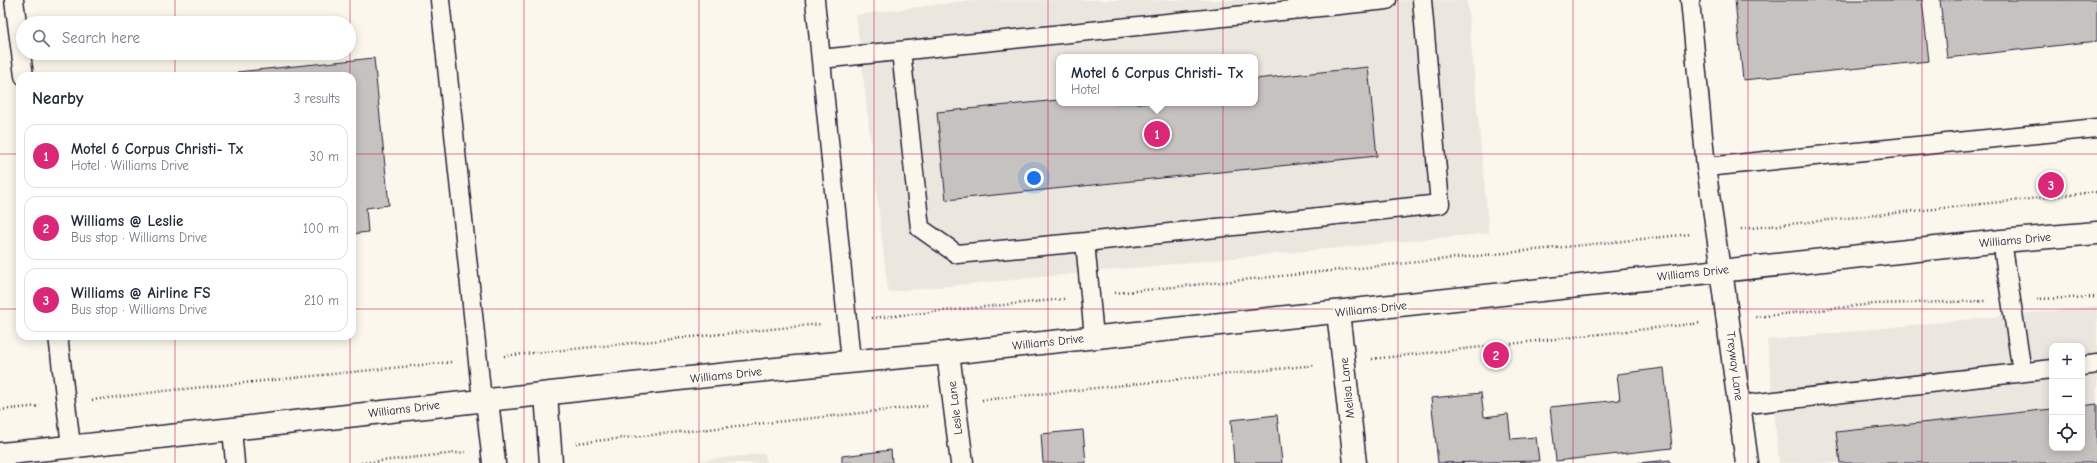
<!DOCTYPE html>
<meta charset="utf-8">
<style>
:root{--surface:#fff;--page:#f6f6f7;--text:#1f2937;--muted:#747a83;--line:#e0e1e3;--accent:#db2777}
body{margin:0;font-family:"Comic Neue",sans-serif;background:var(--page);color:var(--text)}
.controls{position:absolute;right:12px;bottom:12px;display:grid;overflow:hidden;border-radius:8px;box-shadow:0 2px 10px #0003}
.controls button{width:36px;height:36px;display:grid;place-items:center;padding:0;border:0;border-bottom:1px solid var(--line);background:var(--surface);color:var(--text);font:20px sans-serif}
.you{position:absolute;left:1034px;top:178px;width:14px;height:14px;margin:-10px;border:3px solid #fff;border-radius:50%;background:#1a73e8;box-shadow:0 0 0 6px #1a73e833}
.badge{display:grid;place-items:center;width:26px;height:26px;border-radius:50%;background:var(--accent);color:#fff;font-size:13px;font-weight:700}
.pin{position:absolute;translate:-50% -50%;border:2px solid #fff;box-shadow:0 1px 4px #0006}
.popup{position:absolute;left:1056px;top:54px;width:202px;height:52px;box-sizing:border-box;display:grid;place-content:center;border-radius:8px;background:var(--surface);filter:drop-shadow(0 1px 3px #0005);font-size:13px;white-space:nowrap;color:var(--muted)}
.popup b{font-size:15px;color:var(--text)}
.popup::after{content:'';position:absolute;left:50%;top:100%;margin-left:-8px;border:8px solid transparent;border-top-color:var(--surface)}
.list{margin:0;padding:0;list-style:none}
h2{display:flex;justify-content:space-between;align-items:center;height:52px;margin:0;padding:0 16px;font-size:17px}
h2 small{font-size:13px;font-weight:400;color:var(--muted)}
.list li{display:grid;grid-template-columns:26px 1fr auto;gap:12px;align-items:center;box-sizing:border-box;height:64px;margin:0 8px 8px;padding:0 8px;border:1px solid var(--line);border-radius:12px}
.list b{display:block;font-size:15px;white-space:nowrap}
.list p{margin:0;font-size:13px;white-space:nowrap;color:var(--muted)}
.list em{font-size:13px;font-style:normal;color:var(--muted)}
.icon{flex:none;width:22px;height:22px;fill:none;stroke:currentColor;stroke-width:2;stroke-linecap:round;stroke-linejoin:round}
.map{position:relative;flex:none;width:2097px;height:463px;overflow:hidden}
.search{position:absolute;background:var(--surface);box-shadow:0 2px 10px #0003;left:16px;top:16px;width:340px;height:44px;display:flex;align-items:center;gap:10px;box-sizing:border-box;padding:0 14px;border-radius:22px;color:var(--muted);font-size:15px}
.panel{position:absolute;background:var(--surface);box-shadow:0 2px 10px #0003;left:16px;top:72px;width:340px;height:268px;border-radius:12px}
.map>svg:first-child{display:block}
</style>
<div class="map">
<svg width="2097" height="463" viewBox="0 0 2097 463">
<rect width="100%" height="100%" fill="#fbf7ec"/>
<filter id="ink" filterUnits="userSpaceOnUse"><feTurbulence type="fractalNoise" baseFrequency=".025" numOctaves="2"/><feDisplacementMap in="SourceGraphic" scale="8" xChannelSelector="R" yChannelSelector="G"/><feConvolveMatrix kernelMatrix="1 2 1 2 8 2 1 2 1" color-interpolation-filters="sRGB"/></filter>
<g filter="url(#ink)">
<!-- built -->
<path fill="#ebe7df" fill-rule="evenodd" d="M972,0H1467L1489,233L888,292L856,15ZM1059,57H1255V103H1059Z
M2097,306V463H1779L1767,340ZM2052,346H2082V448H2052Z
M765,453L766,463H680Z"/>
<!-- building -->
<path fill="#c6c2c0" stroke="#22223b" d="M1735,0H1922L1929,61L1743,80Z
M1940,0H2097V41L1947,58Z
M374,58L389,205L366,208L368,232L352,234V76H237V72Z
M1368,67L1377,156L946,200L937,112L1059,100V103H1255V79Z
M1664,368L1672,448L1556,461L1550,407L1620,400L1617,374Z
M1481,393L1484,417L1508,414L1511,439L1536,437L1539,461L1438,463L1431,398Z
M2097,404V463H1840L1836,432L2052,409V448H2082V406Z
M1277,415L1282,463H1234L1231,420Z
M1083,430L1086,463H1043L1041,434Z
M891,450L892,463H842V456Z
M1670,460V463H1638Z"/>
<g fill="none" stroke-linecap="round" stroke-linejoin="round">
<!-- lane casing -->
<g stroke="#22223b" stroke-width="21">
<path id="lane" d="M14,0L24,76
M440,0L482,400
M815,0L851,361
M1690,0L1706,167L1721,270
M901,51L920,228L957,254L1085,242
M821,59L1387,0
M1706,167L2097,128
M2002,241L2022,372
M58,336L71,446
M1094,337L1085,242L1440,204L1422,0
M2082,366L2097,364
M1740,405L2052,369
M232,429L235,463"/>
</g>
<!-- street casing -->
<g stroke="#22223b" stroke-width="25">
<path id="street" d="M1338,312L1355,463
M948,353L962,463
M546,394L551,463
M487,400L494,463"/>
</g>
<!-- secondary casing -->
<g stroke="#22223b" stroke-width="25">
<path id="secondary" d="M1721,270L1747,463
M0,454C316,422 631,380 948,353L2002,241L2097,233"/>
</g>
<!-- path -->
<path stroke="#22223b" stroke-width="2.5" stroke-dasharray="1 3" stroke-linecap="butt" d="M1741,229L2097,192
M1115,293L1691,234
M2037,299L2097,297
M1756,317L1873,304L1986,301
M872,318L1064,299
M504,356L821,324
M1372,359L1701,323
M92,400L164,391L451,362
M982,400L1315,365
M0,410L40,406
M576,443L927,406
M361,463L466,452"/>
<!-- lane -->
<use href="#lane" stroke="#fbf7ec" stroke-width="18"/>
<!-- street -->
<use href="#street" stroke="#fbf7ec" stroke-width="22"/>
<!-- secondary -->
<use href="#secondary" stroke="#fbf7ec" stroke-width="22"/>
</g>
</g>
<!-- grid -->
<path fill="none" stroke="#c2185b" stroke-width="1" stroke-opacity="0.55" d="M175,0V23M350,0V76M524,0V463M699,0V463M874,0V463M1048,0V463M1223,0V463M1398,0V463M1573,0V463M1748,0V463M1922,0V463M175,53V76M0,154H20M352,154H2097M0,309H20M352,309H2097M175,336V463M350,336V463"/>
<g text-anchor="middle" stroke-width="3.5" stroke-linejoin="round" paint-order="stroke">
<!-- street labels -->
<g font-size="12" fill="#22223b" stroke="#fbf7ec">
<text transform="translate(2015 240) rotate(-5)" y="4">Williams Drive</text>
<text transform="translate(1693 273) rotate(-6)" y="4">Williams Drive</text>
<text transform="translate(1371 309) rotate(-6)" y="4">Williams Drive</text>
<text transform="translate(1048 342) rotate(-6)" y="4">Williams Drive</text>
<text transform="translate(1735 366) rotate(83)" y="4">Treyway Lane</text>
<text transform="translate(726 375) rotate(-6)" y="4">Williams Drive</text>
<text transform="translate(1347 388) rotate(-96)" y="4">Melisa Lane</text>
<text transform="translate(955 408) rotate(-97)" y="4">Lesle Lane</text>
<text transform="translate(404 409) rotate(-7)" y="4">Williams Drive</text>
</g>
</g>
</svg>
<div class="controls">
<button>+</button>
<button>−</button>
<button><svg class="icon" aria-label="locate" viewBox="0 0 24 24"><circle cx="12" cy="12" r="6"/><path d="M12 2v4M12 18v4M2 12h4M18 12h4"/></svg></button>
</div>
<div class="you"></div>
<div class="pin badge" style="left:1157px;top:134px">1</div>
<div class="popup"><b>Motel 6 Corpus Christi- Tx</b>Hotel</div>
<div class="pin badge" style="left:1496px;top:355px">2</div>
<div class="pin badge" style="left:2051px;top:185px">3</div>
<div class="search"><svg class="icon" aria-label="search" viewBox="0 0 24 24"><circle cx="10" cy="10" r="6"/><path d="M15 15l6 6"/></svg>Search here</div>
<section class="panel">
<h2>Nearby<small>3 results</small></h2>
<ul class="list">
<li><span class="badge">1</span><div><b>Motel 6 Corpus Christi- Tx</b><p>Hotel · Williams Drive</p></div><em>30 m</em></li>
<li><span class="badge">2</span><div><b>Williams @ Leslie</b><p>Bus stop · Williams Drive</p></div><em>100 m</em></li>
<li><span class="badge">3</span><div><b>Williams @ Airline FS</b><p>Bus stop · Williams Drive</p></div><em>210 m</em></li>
</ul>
</section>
</div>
